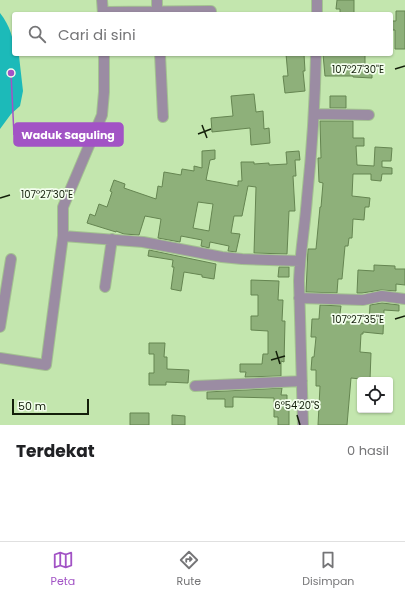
<!DOCTYPE html>
<html lang="id">
<meta charset="utf-8">
<style>
:root{--surface:#fff;--page:#f6f6f6;--text:#202124;--muted:#757577;--line:#e0e0e0;--accent:#a253c5}
body{margin:0;font-family:Poppins,sans-serif;background:var(--page);color:var(--text)}
.controls{position:absolute;right:12px;bottom:12px;display:grid;overflow:hidden;border-radius:4px;box-shadow:0 1px 3px #0004}
.controls button{width:36px;height:36px;display:grid;place-items:center;padding:0;border:0;border-bottom:1px solid var(--line);background:var(--surface);color:var(--text);font:20px sans-serif}
.scale{position:absolute;left:12px;bottom:10px;width:77px;box-sizing:border-box;padding-left:4px;border:2px solid #131f0a;border-top:0;font-size:11px;line-height:14px;white-space:nowrap;color:#131f0a;-webkit-text-stroke:3px #f3feed;paint-order:stroke}
.list{margin:0;padding:0;list-style:none}
h2{display:flex;justify-content:space-between;align-items:center;height:52px;margin:0;padding:0 16px;font-size:17px}
h2 small{font-size:13px;font-weight:400;color:var(--muted)}
.icon{flex:none;width:22px;height:22px;fill:none;stroke:currentColor;stroke-width:2;stroke-linecap:round;stroke-linejoin:round}
.map{position:relative;flex:none;width:405px;height:425px;overflow:hidden}
.search{position:absolute;background:var(--surface);box-shadow:0 1px 3px #0004;left:12px;right:12px;top:12px;height:44px;display:flex;align-items:center;gap:10px;box-sizing:border-box;padding:0 14px;border-radius:4px;color:var(--muted);font-size:15px}
.sheet{height:116px;background:var(--surface)}
nav{display:flex;justify-content:space-around;align-items:center;box-sizing:border-box;height:56px;border-top:1px solid var(--line);background:var(--surface);font-size:11px;color:var(--muted)}
nav a{display:grid;justify-items:center;gap:2px}
nav .on{color:var(--accent)}
.map>svg:first-child{display:block}
</style>
<div class="map">
<svg width="405" height="425" viewBox="0 0 405 425">
<rect width="100%" height="100%" fill="#c3e6ae"/>
<!-- water -->
<path fill="#1cbab9" d="M0,13C10,26 14,38 14,54H18L19,56L23,91L20,106L11,114L0,129Z"/>
<!-- building -->
<path fill="#8eb07a" stroke="#658551" fill-rule="evenodd" d="M337,0H354V14H340V9H336Z
M396,11H405V49H395V30H391V21H396Z
M286,54H304L305,71H303L305,91L285,93L283,76H288Z
M323,54L365,55V68H372V78L353,77V76H325Z
M254,94L256,112L263,111L264,129L269,128L270,143L251,145L250,128L212,132L211,118L233,116L231,96Z
M330,96H346V108H330Z
M320,121H353V138H364V146H356L357,165L374,166L375,147L392,148L391,161H382V167L392,168V174H382L381,181L371,180V174H353L352,196L370,198L369,207H365L364,220L353,219L352,238H349L348,246H345L342,279H338L337,293L306,292L308,249H316L320,207H321L323,183L319,182L318,158H321Z
M215,150V159L210,160L206,180L238,186V181H242L241,162H254V164L269,163V165L287,164L286,152L299,151L300,160H295L296,176H293L295,211H289L287,254L254,253L256,187L248,186L242,216H234L231,233L240,234L236,252L228,251L229,246L210,242L209,248L201,246L202,240L181,236L180,242L158,238L161,219L145,216L139,235L124,234L116,231V232L87,223L90,214L95,216L99,204L107,207L112,192L110,191L114,180L125,184L124,188L156,199L158,186L162,187L164,172L181,175L182,169L194,171V166L202,168V151ZM198,202L213,204L209,231L193,228Z
M149,250L216,264L214,279L202,277V275L184,272L181,291L171,289L174,267H172L173,260L148,256Z
M374,265L395,266V269H405V285L396,284V291L381,290L362,293H357L358,270L374,271Z
M279,267H289V277H278Z
M251,280L279,281L278,300H283L282,321H285L284,362L281,361V376L245,377L246,372H240V364H262L263,354H268V331L251,330V316H258V295H251Z
M382,303L399,305V311L384,310L383,334L363,332V334H361L360,352L371,353L370,380L351,378L347,425H318L320,386H316V370H311L312,357H314L316,337H311L312,319H319L320,305L341,306L339,321L369,324L370,305Z
M149,343H165L164,357H167V369L189,370L188,383L166,382V385H149V373H154V354H149Z
M282,388L281,395H287V405H289V425H278V417H274V398L233,397V407H225V399H207V392Z
M130,413H149V425H130Z
M172,415L185,416V425H172Z"/>
<g fill="none" stroke-linecap="round" stroke-linejoin="round">
<!-- minor casing -->
<g stroke="#a3c290" stroke-width="12">
<path id="minor" d="M102,0L103,14
M157,0V14
M103,12L211,11V14
M317,14V0
M160,54L163,117
M315,114L369,115
M63,236L143,242L222,257L242,259L300,261
M105,287L112,239
M299,298L363,300L382,296L405,299
M0,327L11,259
M0,358L46,365L63,236V207L102,115L104,92V54
M195,386L302,381
M303,425L299,281C300,253 305,226 307,198C312,150 315,102 316,54"/>
</g>
<!-- minor -->
<use href="#minor" stroke="#9b8ca3" stroke-width="10"/>
</g>
<!-- ticks -->
<path fill="none" stroke="#131f0a" stroke-width="1.5" d="M395,69L405,66M202,125L207,138M198,134L211,129M0,198L10,195M395,319L405,316M276,351L280,364M271,360L285,356M297,415L300,425"/>
<g font-size="10" text-anchor="middle" fill="#131f0a" stroke="#f3feed" stroke-width="3.5" stroke-linejoin="round" paint-order="stroke">
<text x="358" y="73">107°27'30"E</text>
<text x="47" y="198">107°27'30"E</text>
<text x="358" y="323">107°27'35"E</text>
<text x="297" y="409">6°54'20"S</text>
</g>
<!-- callouts -->
<path fill="none" stroke="#a253c5" stroke-width="1.5" d="M11 73L14 135"/>
<circle fill="#a253c5" stroke="#f3feed" stroke-width="1.5" cx="11" cy="73" r="4"/>
<rect fill="#a253c5" stroke="#a253c5" stroke-width="1.5" x="14" y="123" width="109" height="23" rx="4"/>
<g font-size="11" text-anchor="middle" font-weight="bold" fill="#fff">
<text x="68" y="139">Waduk Saguling</text>
</g>
</svg>
<div class="controls">
<button><svg class="icon" aria-label="locate" viewBox="0 0 24 24"><circle cx="12" cy="12" r="6"/><path d="M12 2v4M12 18v4M2 12h4M18 12h4"/></svg></button>
</div>
<div class="scale">50 m</div>
<div class="search"><svg class="icon" aria-label="search" viewBox="0 0 24 24"><circle cx="10" cy="10" r="6"/><path d="M15 15l6 6"/></svg>Cari di sini</div>
</div>
<section class="sheet">
<h2>Terdekat<small>0 hasil</small></h2>
<ul class="list">
</ul>
</section>
<nav>
<a class="on"><svg class="icon" aria-label="map" viewBox="0 0 24 24"><path d="M3 6l6-2 6 2 6-2v14l-6 2-6-2-6 2zM9 4v14M15 6v14"/></svg>Peta</a>
<a><svg class="icon" aria-label="directions" viewBox="0 0 24 24"><path d="M12 3l9 9-9 9-9-9zM9 14v-3h6M13 9l2 2-2 2"/></svg>Rute</a>
<a><svg class="icon" aria-label="saved" viewBox="0 0 24 24"><path d="M7 4h10v16l-5-4-5 4z"/></svg>Disimpan</a>
</nav>
